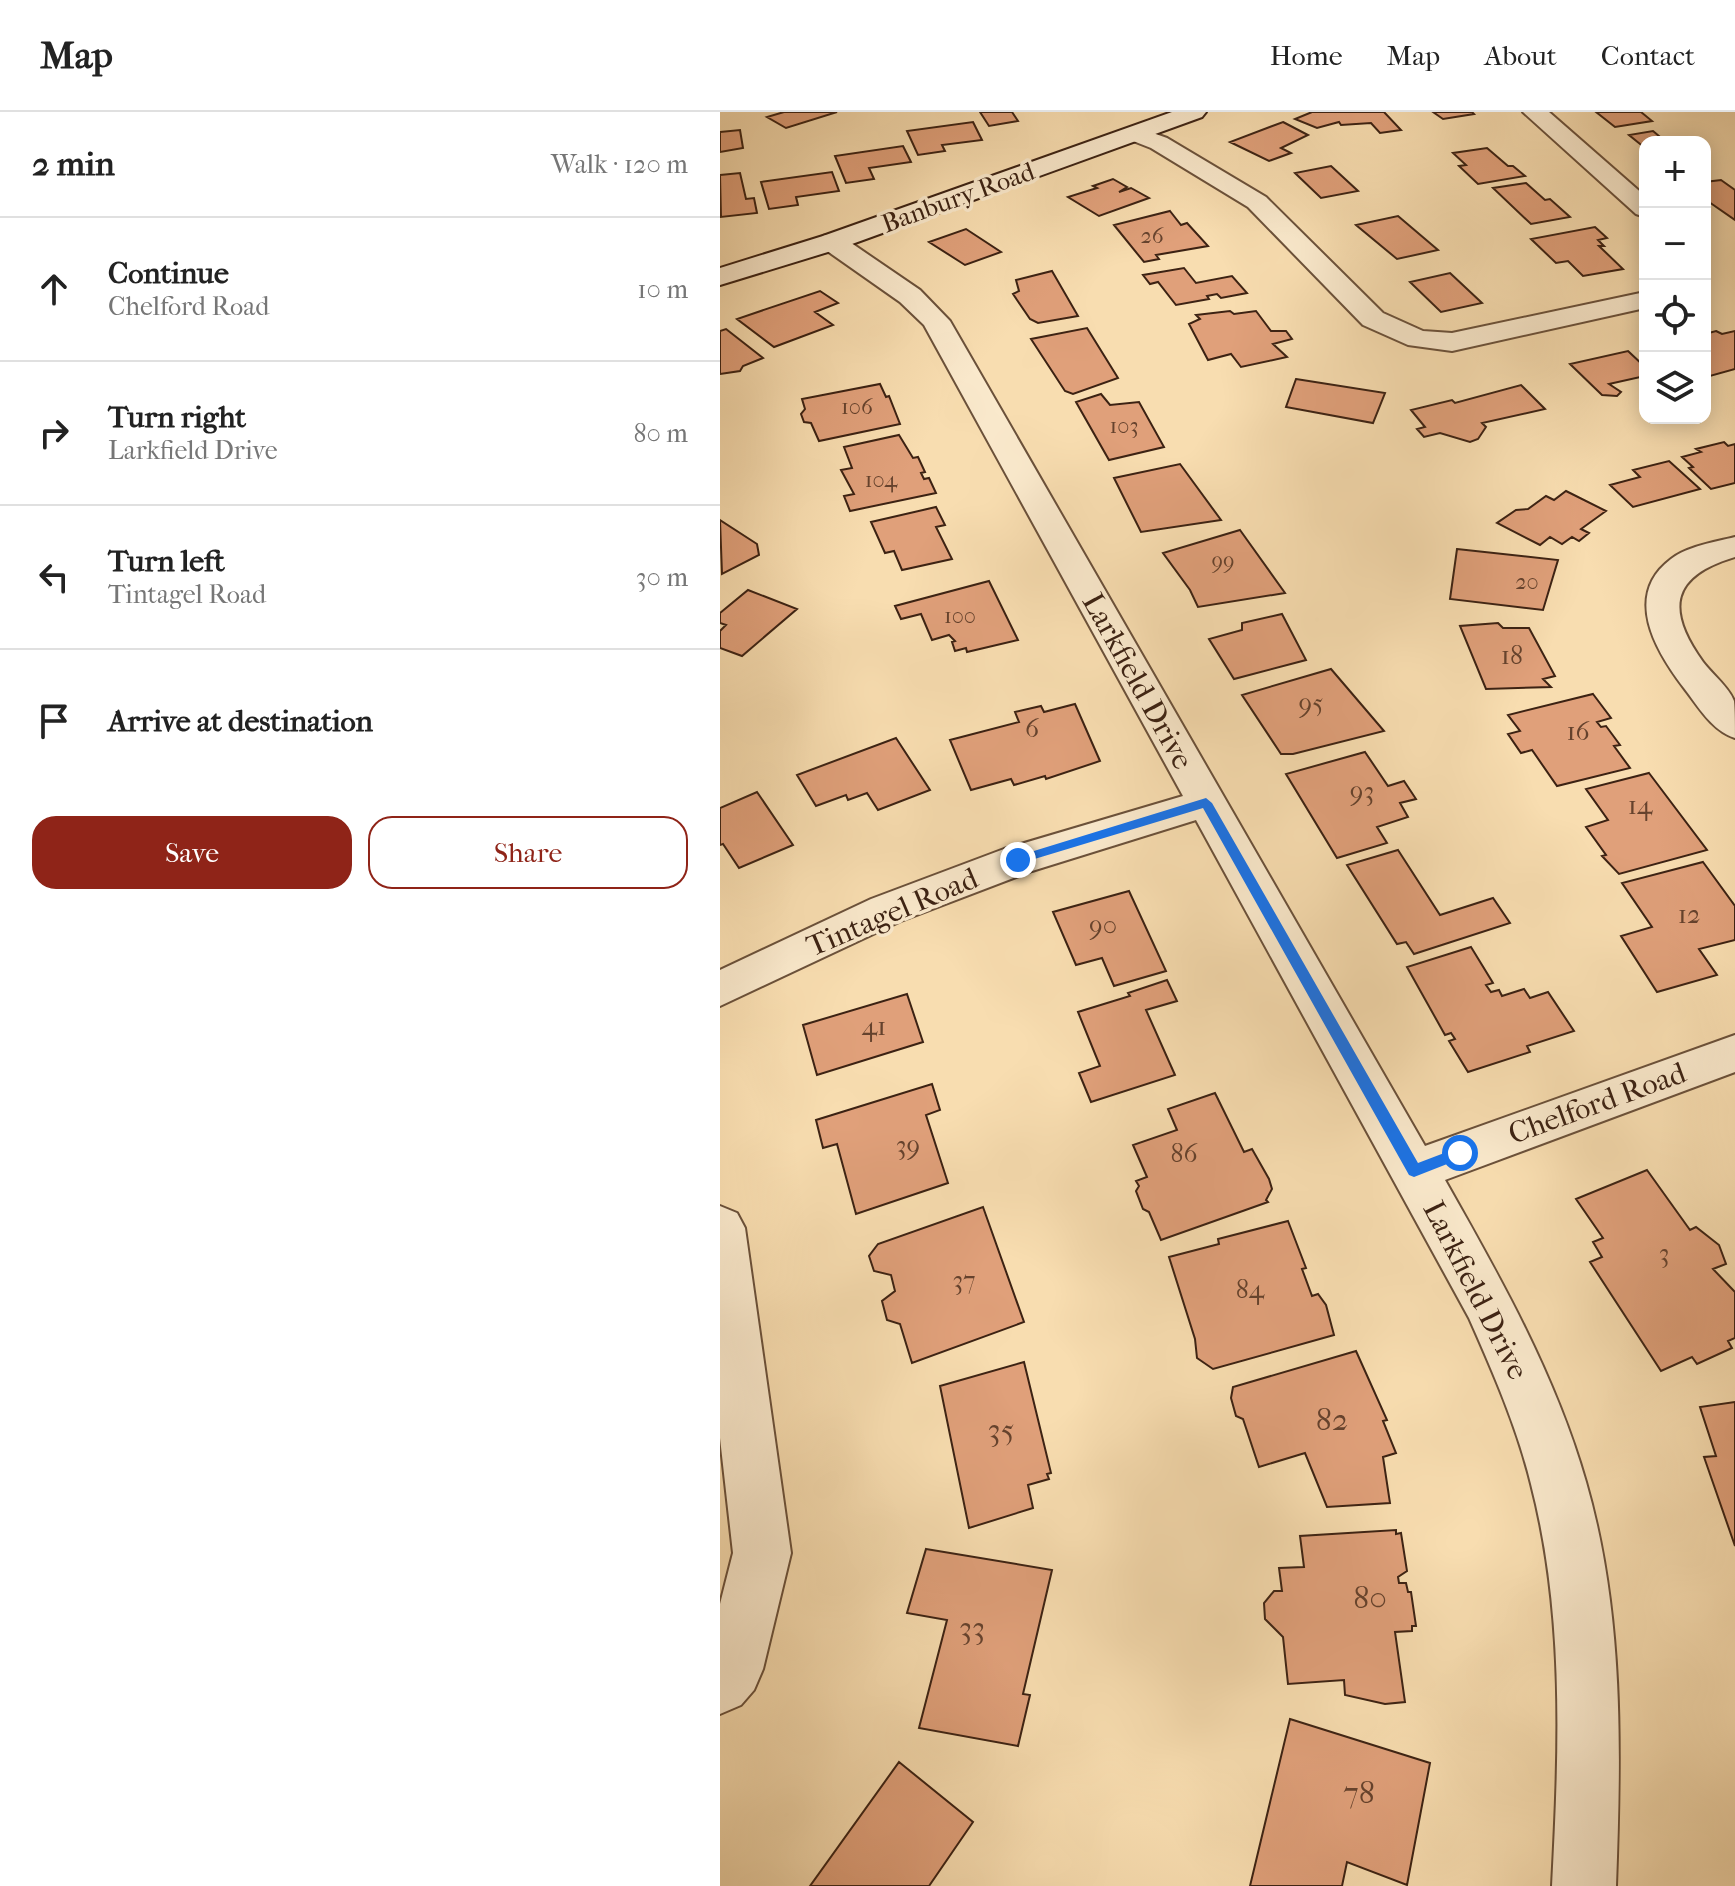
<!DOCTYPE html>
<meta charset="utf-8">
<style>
:root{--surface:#fff;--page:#f6f6f6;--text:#222;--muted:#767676;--line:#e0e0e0;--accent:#8f2418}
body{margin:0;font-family:"IM FELL French Canon",serif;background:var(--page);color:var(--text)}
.controls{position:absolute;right:24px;top:24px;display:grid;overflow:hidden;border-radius:16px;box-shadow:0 4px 20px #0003}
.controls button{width:72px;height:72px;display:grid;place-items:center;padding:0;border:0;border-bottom:2px solid var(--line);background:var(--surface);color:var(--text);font:40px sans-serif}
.stop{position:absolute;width:24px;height:24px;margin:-18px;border:6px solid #1a73e8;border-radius:50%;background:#fff}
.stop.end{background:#1a73e8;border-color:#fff;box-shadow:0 2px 8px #0008}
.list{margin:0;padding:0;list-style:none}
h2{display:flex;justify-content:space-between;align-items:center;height:104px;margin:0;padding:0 32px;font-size:34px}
h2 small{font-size:26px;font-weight:400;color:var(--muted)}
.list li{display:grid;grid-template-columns:52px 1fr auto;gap:24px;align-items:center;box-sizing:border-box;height:144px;padding:0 32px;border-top:2px solid var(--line)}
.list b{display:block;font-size:30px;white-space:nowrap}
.list p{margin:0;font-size:26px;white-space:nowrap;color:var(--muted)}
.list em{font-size:26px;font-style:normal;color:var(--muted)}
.actions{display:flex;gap:16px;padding:24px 32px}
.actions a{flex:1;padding:18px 0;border:2px solid var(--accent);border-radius:24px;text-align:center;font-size:28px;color:var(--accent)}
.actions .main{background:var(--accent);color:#fff}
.icon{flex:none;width:44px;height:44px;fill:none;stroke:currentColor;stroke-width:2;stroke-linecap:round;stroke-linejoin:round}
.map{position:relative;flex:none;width:1015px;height:1774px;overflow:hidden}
header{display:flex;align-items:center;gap:48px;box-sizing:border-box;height:112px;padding:0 40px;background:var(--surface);border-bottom:2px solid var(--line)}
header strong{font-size:38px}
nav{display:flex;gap:44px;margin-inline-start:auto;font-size:28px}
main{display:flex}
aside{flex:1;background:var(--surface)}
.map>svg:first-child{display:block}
</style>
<header>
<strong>Map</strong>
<nav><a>Home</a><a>Map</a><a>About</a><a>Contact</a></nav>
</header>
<main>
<aside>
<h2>2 min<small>Walk · 120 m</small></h2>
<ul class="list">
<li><svg class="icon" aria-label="ahead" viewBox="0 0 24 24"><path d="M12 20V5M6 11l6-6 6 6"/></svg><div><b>Continue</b><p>Chelford Road</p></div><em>10 m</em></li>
<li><svg class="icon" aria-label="right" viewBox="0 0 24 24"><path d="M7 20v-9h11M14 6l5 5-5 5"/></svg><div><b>Turn right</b><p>Larkfield Drive</p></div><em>80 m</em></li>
<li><svg class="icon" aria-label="left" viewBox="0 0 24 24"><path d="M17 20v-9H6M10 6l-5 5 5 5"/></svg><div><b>Turn left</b><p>Tintagel Road</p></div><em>30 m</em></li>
<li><svg class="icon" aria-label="arrive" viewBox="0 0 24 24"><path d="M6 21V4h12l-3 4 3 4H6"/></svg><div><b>Arrive at destination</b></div></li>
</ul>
<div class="actions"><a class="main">Save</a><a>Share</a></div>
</aside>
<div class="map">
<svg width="1015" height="1774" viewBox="0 0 1015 1774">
<rect width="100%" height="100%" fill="#f8ddb0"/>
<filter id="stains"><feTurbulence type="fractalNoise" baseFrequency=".0025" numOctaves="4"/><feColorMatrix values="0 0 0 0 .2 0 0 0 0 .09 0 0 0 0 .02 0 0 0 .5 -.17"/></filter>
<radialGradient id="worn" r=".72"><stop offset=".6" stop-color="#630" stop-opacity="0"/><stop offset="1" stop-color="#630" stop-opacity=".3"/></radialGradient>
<!-- building -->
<path fill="#e0a07a" stroke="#3c2213" stroke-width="2" d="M64,0H117L66,16L47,5Z
M260,0H292L298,9L269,14Z
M592,0H664L681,18L660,21L651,11L621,13L619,10L597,16L575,7Z
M713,0H752L754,2L723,7Z
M876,0H921L932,9L895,15Z
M253,10L262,28L222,33L225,39L198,43L187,19Z
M563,10L588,23L561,36L571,41L549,49L510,30Z
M20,18L23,36L0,40V20Z
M933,19L946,30H925V36L909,23Z
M183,34L191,50L149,56L154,67L126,71L115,44Z
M767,36L788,54H793L805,64L758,72L739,54L746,53L733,41Z
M611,54L638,79L601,86L575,61Z
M112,60L119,79L76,85L78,93L49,97L41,70Z
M20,61L26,87L34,86L37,101L1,105L0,63Z
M393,67L407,75L399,80L411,76L429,86L379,104L348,85L377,76L373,74Z
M1001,68L1015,78V108L989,90L985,91V70Z
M806,71L825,88L830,87L850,105L811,112L773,76Z
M450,99L461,113L467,111L488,134L436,143L439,147L424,150L394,113Z
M678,104L718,138L677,147L636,113Z
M875,115L887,126L878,128L884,134H879L903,157L863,164L848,149L836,151L811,127Z
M246,117L281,140L245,153L209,130Z
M464,156L476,171L512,164L527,181L501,186L497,182L487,184L489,187L456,193L438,170L430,172L423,163Z
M332,159L358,204L318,211L310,207L293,182L299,179L296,168Z
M730,161L762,191L721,200L690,170Z
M100,179L118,191L95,200L113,213L54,235L17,207Z
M510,199L514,202L536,199L551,219H566L572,227L553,232L567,245L521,255L511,242L488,248L469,212L480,207L476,203Z
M367,216L398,266L353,282L345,279L311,227Z
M6,217L43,246L23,254L20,259L0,262V219Z
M996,219L1002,222L1015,219V257L990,264L985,260V222Z
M908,239L925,255V264L889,272L901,280L897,284L882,283L850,252Z
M576,267L665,281L653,311L566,295Z
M160,272L166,285L169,284L180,312L99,329L91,311L84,310L81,302L85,297L82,287Z
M801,273L825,297L762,311L766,315L758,327L750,330L720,321L704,325L697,317L705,315L691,298L732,288L735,291Z
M381,282L390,293L419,290L444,335L389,348L356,290Z
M179,323L193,346L198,345L205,360L201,361L204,367L209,366L216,381L130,399L124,384L134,382L121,358L132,356L124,335Z
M1004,330L1008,334L1015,332V371L991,377L969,356L973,355L962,345L981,340L976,337Z
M949,349L980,377L913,395L890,373L920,365L913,358Z
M460,352L501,408L421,420L394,366Z
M846,379L886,399L861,417L869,421L859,429L852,425L842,432L830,425L820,433L777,411L796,398L808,397L826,384L834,388Z
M216,395L225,413L216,415L232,447L182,458L174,439L165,441L151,410Z
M0,408L37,432L39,443L2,462Z
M520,418L565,481L478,495L470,478L443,441Z
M737,437L838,448L823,498L730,487Z
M269,469L298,528L247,540L246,536L235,539L232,530L235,529L229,523L212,528L201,502L181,507L175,494Z
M28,478L77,497L22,544L0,536V519L6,513L0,511V501Z
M562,502L586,548L514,567L489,527L522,518V511Z
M778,511L783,516H809L835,564L823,567L831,575L766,577L740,514Z
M611,557L664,619L573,642H561L522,583Z
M873,582L891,606L877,610L881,615L886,614L900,633L894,634L910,656L837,674L812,638L801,641L788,622L800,619L788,603Z
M355,592L380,649L326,667L325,664L294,673L291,667L251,678L230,628L299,610L295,600L321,594L324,600Z
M176,626L210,678L158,698L147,681L128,688L126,683L96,694L77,663Z
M645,640L668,674L684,669L696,687L680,691L688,705L657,715L667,731L617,746L566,662Z
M929,661L987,738L899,762L882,744L886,743L866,715L888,708L866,677Z
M37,680L73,733L19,756L3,732L0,733V696Z
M678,738L720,803L773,786L790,811L694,842L686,830L677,832L627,753Z
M983,750L1015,794V828L979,837L997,863L937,880L901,824L932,815L902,771Z
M409,779L446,859L394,874L382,846L356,853L333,800Z
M751,835L773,871L766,873L771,880L779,878L782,884L804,877L810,886L828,880L854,919L807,934L810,940L748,960L729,929L735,927L731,921L725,923L687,855Z
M447,868L457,889L426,898L455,963L371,990L359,961L380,954L358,900L410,884L408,881Z
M187,882L203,930L97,963L83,913Z
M212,972L220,998L206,1003L228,1071L136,1102L117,1032L103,1036L96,1008Z
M495,981L524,1040L532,1037L549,1067L552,1077L546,1088L548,1090L441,1128L429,1100L423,1097L416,1079L419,1074L416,1069L427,1065L413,1033L457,1018L448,997Z
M927,1058L970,1118L976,1115L999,1133L1006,1152L993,1157L1015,1180V1226L1008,1229L1012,1236L977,1252L972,1245L941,1259L870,1150L882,1145L873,1130L883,1126L856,1087Z
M263,1095L304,1210L192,1251L180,1212L167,1208L162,1189L175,1179L171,1163L154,1159L149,1144L158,1132Z
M568,1109L586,1156L582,1157L592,1184L598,1182L606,1193L614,1223L493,1257L477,1246L475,1227L449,1145L499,1132L498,1127Z
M636,1239L667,1308L663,1309L676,1341L663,1345L670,1391L607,1395L585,1341L539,1355L523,1307L516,1304L511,1286L513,1275Z
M304,1250L331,1361L327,1362L329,1367L308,1373L313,1396L249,1416L220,1274Z
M1015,1290V1434L984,1345L996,1344L980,1295Z
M676,1418V1422L681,1421L687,1459L678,1465L679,1471H686L688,1480H691L696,1514H692V1519L675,1520L685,1590L665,1592L625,1583L624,1568L568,1572L563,1525L545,1507L544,1491L554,1479H562L559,1456L584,1455L580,1424Z
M206,1437L332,1458L303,1582L310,1583L298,1634L199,1616L227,1508L187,1501Z
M570,1607L710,1651L687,1773L627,1750L622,1774H530Z
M179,1650L253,1710L209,1774H90Z"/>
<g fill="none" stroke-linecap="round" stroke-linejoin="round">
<!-- street casing -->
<g stroke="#6b513a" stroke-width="4">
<path id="street" d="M803,0H829L925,84V105L916,102Z
M416,15L447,26L546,85L663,201L703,219L732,221L925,180V196L732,239L688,233L643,213L528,95L431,36L408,27L404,22L408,17Z
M112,122L121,124L200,178L230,209L705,1034L1015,923V960L725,1068C780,1165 835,1262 866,1370C904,1501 901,1639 896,1774H832C839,1640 845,1503 811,1372C797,1315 773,1260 749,1206L476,708L312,759L181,809L0,894V858L151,787L284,737L463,684L204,213L180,190L103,136L99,130L103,124Z
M1015,425V445C951,464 945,497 983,550C992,562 1009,575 1014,589C1015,598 1015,616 1015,626C992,619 978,594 964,576C935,538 903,483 951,447C968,434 995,430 1015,425Z
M0,1094L17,1101L25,1116L71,1441L43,1557L34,1578L21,1593L0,1602V1492L13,1441L0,1326Z"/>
</g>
<!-- secondary casing -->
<g stroke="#3c2213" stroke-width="4">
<path id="secondary" d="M452,0H486L482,5L121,136L0,173V156L103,124Z"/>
</g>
<!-- street -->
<use href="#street" fill="#fae9cc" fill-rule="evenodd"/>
<!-- secondary -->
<use href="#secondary" fill="#fae9cc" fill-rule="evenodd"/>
</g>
<!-- route -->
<path fill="#1a73e8" d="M486,686L492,691L698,1051L740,1035L745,1037V1045L694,1065L689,1063L483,696L298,752L292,748L294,745Z"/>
<g text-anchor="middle" stroke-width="7" stroke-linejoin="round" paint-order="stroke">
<!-- far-number labels -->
<g font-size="22" fill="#65422d">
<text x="432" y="131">26</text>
<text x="137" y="302">106</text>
<text x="404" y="321">103</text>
<text x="161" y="375">104</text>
<text x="503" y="456">99</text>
<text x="807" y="477">20</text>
<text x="240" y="511">100</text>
</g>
<!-- far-street labels -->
<g font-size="26" fill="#3c2213" stroke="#fae9cc">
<text transform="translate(238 85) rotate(-20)" y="9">Banbury Road</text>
</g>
<!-- number labels -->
<g font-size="26" fill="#65422d">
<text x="792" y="552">18</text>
<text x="591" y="600">95</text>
<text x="312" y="625">6</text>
<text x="858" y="628">16</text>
<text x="642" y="688">93</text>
<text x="920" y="702">14</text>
<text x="969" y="811">12</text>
<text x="383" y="822">90</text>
<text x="154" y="923">41</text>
<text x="188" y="1042">39</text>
<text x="464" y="1050">86</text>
<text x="944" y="1150">3</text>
<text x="244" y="1177">37</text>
<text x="530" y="1186">84</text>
</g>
<!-- street labels -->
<g font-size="30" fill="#3c2213" stroke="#fae9cc">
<text transform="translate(418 569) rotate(61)" y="10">Larkfield Drive</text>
<text transform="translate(172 800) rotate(-23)" y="10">Tintagel Road</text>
<text transform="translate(877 991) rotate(-20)" y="10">Chelford Road</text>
<text transform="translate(756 1178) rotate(63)" y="10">Larkfield Drive</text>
</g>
<!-- near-number labels -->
<g font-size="32" fill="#65422d">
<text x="612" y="1318">82</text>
<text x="281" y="1328">35</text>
<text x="650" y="1496">80</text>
<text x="252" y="1526">33</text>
<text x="639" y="1691">78</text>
</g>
</g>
<rect width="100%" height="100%" filter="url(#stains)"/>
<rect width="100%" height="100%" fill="url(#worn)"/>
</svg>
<div class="controls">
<button>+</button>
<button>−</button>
<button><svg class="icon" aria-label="locate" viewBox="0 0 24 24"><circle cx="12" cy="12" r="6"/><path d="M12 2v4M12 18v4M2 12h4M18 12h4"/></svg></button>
<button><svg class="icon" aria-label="layers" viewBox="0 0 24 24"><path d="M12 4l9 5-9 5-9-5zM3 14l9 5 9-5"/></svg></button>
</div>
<div class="stop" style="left:740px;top:1041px"></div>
<div class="stop end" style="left:298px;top:748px"></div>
</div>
</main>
